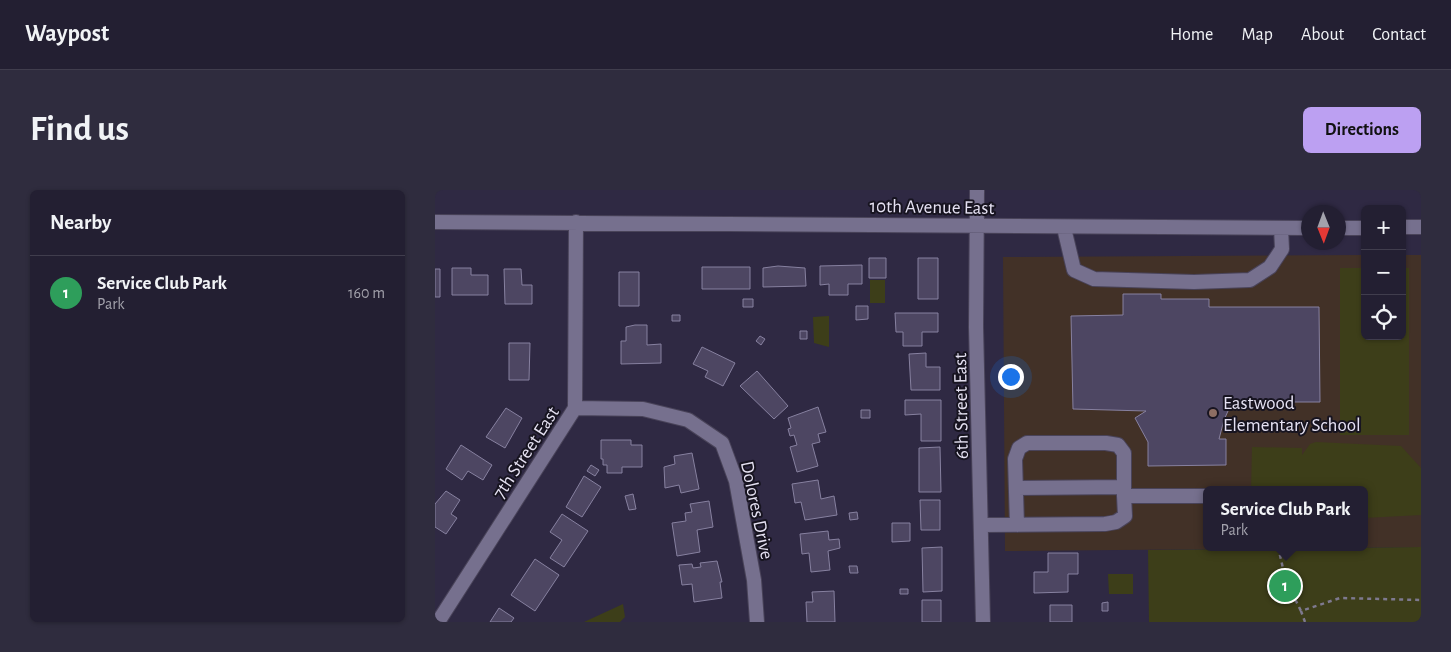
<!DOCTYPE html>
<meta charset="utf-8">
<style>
:root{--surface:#231f32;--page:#2f2c3e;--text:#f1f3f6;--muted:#a3a2ac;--line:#403d4d;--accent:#bca0f2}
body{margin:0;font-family:"Alegreya Sans",sans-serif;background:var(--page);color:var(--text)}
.controls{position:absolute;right:15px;top:15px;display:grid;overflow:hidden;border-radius:8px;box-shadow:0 1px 4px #0004}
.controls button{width:45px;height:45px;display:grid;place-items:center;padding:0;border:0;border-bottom:1px solid var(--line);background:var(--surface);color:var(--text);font:25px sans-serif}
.compass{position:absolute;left:866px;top:15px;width:45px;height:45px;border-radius:50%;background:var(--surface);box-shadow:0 1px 4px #0004;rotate:179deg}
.you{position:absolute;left:575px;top:186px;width:18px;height:18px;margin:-12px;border:4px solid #fff;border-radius:50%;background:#1a73e8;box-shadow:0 0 0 8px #1a73e833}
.badge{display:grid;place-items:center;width:32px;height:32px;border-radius:50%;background:var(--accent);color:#fff;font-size:16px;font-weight:700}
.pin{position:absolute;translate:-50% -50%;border:2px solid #fff;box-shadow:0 1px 5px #0006}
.popup{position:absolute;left:768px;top:296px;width:165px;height:65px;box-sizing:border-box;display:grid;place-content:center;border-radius:8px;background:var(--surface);filter:drop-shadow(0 1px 4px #0005);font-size:16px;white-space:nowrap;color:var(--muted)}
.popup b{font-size:19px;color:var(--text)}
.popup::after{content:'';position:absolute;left:50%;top:100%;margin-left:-10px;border:10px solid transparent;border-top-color:var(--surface)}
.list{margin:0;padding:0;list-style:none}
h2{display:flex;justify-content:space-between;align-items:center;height:65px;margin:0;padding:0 20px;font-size:21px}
h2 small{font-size:16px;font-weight:400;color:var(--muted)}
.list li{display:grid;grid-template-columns:32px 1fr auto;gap:15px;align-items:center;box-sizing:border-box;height:75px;padding:0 20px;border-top:1px solid var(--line)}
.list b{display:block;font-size:19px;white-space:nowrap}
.list p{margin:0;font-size:16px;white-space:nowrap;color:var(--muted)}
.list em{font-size:16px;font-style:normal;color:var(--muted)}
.icon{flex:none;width:28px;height:28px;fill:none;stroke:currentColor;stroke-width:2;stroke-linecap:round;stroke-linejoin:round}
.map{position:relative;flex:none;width:986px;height:432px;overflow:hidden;border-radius:8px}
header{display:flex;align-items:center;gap:30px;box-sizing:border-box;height:70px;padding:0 25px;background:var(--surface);border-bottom:1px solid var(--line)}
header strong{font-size:24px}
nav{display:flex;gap:28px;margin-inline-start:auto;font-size:18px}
.intro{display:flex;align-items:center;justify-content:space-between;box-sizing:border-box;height:120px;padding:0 30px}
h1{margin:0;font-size:35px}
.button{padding:12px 22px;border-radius:8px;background:var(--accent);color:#111;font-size:18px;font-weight:700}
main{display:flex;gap:30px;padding:0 30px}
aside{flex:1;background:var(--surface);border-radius:8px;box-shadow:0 1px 4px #0004}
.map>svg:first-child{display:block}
</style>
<header>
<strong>Waypost</strong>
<nav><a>Home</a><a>Map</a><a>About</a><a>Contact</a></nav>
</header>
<div class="intro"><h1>Find us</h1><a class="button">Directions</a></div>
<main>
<aside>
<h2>Nearby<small></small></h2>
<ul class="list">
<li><span class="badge" style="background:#2e9e5b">1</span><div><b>Service Club Park</b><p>Park</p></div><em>160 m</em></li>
</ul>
</aside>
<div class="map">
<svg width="986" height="432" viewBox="0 0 986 432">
<rect width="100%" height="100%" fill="#2f2943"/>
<!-- education -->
<path fill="#423127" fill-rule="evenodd" d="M930,65V146H967V65H986V357L570,361L568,67ZM771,300H929V357H771Z"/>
<!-- green -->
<path fill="#3d3e19" d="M905,78H930V146H967V78H974V245H905Z
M435,90H450V113H435Z
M394,126V157L379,153L378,127Z
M881,252L966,256L986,278V325L929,328V300H816L817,257L867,258V265L875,254Z
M986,357V432H714L713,360Z
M673,384H698V404H674Z
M188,414L190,427L185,432H149Z"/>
<!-- building -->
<path fill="#4d4662" stroke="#8781a0" d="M434,68H451V88H434Z
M483,68H503V109H483Z
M427,75V94H413V105H394V94L385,95V76Z
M343,76L370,78L371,96L328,97V78Z
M267,77H315V99H267Z
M17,78H36V85H53V105H17Z
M0,79H5V107H0Z
M69,79H86L87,95H97V114H70Z
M184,82H204V116H184Z
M688,104H726V109H774V117H884L885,212H797L789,230L784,249H791V275L713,276V252L700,228L711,221L638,219L636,126L688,125Z
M308,109H318V117H308Z
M421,116H433V129L421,130Z
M460,123H503V142H487V156H468V142H461Z
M237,125H245V131H237Z
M200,135H212V155L226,154V173L186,174V151H191V137Z
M365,141H372V149H365Z
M325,146L330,149L326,155L321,151Z
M74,153H95L94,190H74Z
M267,157L300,173L288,196L270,187L273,181L258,174Z
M491,163V177H505V200H476L474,164Z
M322,181L353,216L339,229L305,196Z
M470,210H506V251H486V224L470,225Z
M383,217L391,242L383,244L385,252L377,254L383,276L362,282L355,257L362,255L359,245L355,246L353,239L356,238L353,228Z
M71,218L87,228L70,258L51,247Z
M426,220H435V228H426Z
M166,250H196V255H207V277H187V283H172V275H168V269H166Z
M26,255L57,275L48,290L33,281L27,290L11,279Z
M505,257L506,302H484V258Z
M257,263L264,299L246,303L244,295L230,298L229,277L240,274L239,266Z
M156,275L164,280L160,286L152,281Z
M149,286L166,297L147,327L131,317Z
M383,290L386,309L399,306L402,325L370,330L366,312L360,313L357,294Z
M11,301L25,310L16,324L22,328L11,344L0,337V314Z
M198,304L201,319L194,320L190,306Z
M485,310H505V340H486Z
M274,311L278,337L262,340L265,362L242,366L237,333L251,331L250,323L257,322L255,314Z
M422,322L423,329L415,330L414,323Z
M127,324L153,341L129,377L115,368L127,350L115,342Z
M457,333H475V351L457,352Z
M393,341L394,350L404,349L405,358L393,361L395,380L376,382L374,363L367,364L365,344Z
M507,357V401L488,402L487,358Z
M613,363H643V384H633V402L599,403V382H613Z
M100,369L124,385L100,421L76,405Z
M282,371L287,392H285L287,408L259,412L257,394L247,395L244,375L257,374L258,378L266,377L265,373Z
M414,376H422L423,383H415Z
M465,399H473V404H465Z
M399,401L400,432H372L371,412H378L377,402Z
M487,410H506V432H487Z
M673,412V421H667V413Z
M615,415H637V432H615Z
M64,418L79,428L76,432H55Z"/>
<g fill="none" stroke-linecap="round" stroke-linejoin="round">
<!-- minor casing -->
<g stroke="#494359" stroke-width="16">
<path id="minor" d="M542,0L541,137L548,432
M0,32L874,38
M967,37H986
M629,38L639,80L659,89L759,92L815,90L835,77L847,59L846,38
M904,38H930
M140,218L208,219L253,230L287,253L301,291L319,390L322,432
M581,298L689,297
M546,335L670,334L681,332L690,326L689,306H771
M582,335L580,269L584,258L592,253H671L683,255L689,263V306
M3,432L140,218L141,32"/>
</g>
<!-- path -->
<path stroke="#7e798f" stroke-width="2.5" stroke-dasharray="4 4" stroke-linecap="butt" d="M843,357L851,391L866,421
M870,432L866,421L905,408L986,410"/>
<!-- minor -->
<use href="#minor" stroke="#76708e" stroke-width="14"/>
</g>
<!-- markers -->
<circle fill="#8d6e63" stroke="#171420" stroke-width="2" cx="778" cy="223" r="5"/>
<g text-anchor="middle" stroke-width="4" stroke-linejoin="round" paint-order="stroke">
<!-- street labels -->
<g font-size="19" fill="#e6e2f3" stroke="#171420">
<text transform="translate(497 16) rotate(1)" y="7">10th Avenue East</text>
<text transform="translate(525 216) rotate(-91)" y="7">6th Street East</text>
<text transform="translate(90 262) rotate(-57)" y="7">7th Street East</text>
<text transform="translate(323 320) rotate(78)" y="7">Dolores Drive</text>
</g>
<!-- poi labels -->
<g font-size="19" fill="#e6e2f3" stroke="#171420" text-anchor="start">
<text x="788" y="219">Eastwood<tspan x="788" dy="22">Elementary School</tspan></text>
</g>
</g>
</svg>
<div class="controls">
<button>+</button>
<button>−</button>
<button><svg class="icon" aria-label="locate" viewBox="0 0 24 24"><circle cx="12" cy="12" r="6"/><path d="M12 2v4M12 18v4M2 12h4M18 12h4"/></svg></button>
</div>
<svg class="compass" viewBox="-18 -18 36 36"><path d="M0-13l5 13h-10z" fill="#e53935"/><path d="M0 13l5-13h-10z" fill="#a3a2ac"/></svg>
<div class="you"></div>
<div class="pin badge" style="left:850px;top:396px;background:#2e9e5b">1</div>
<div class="popup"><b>Service Club Park</b>Park</div>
</div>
</main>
